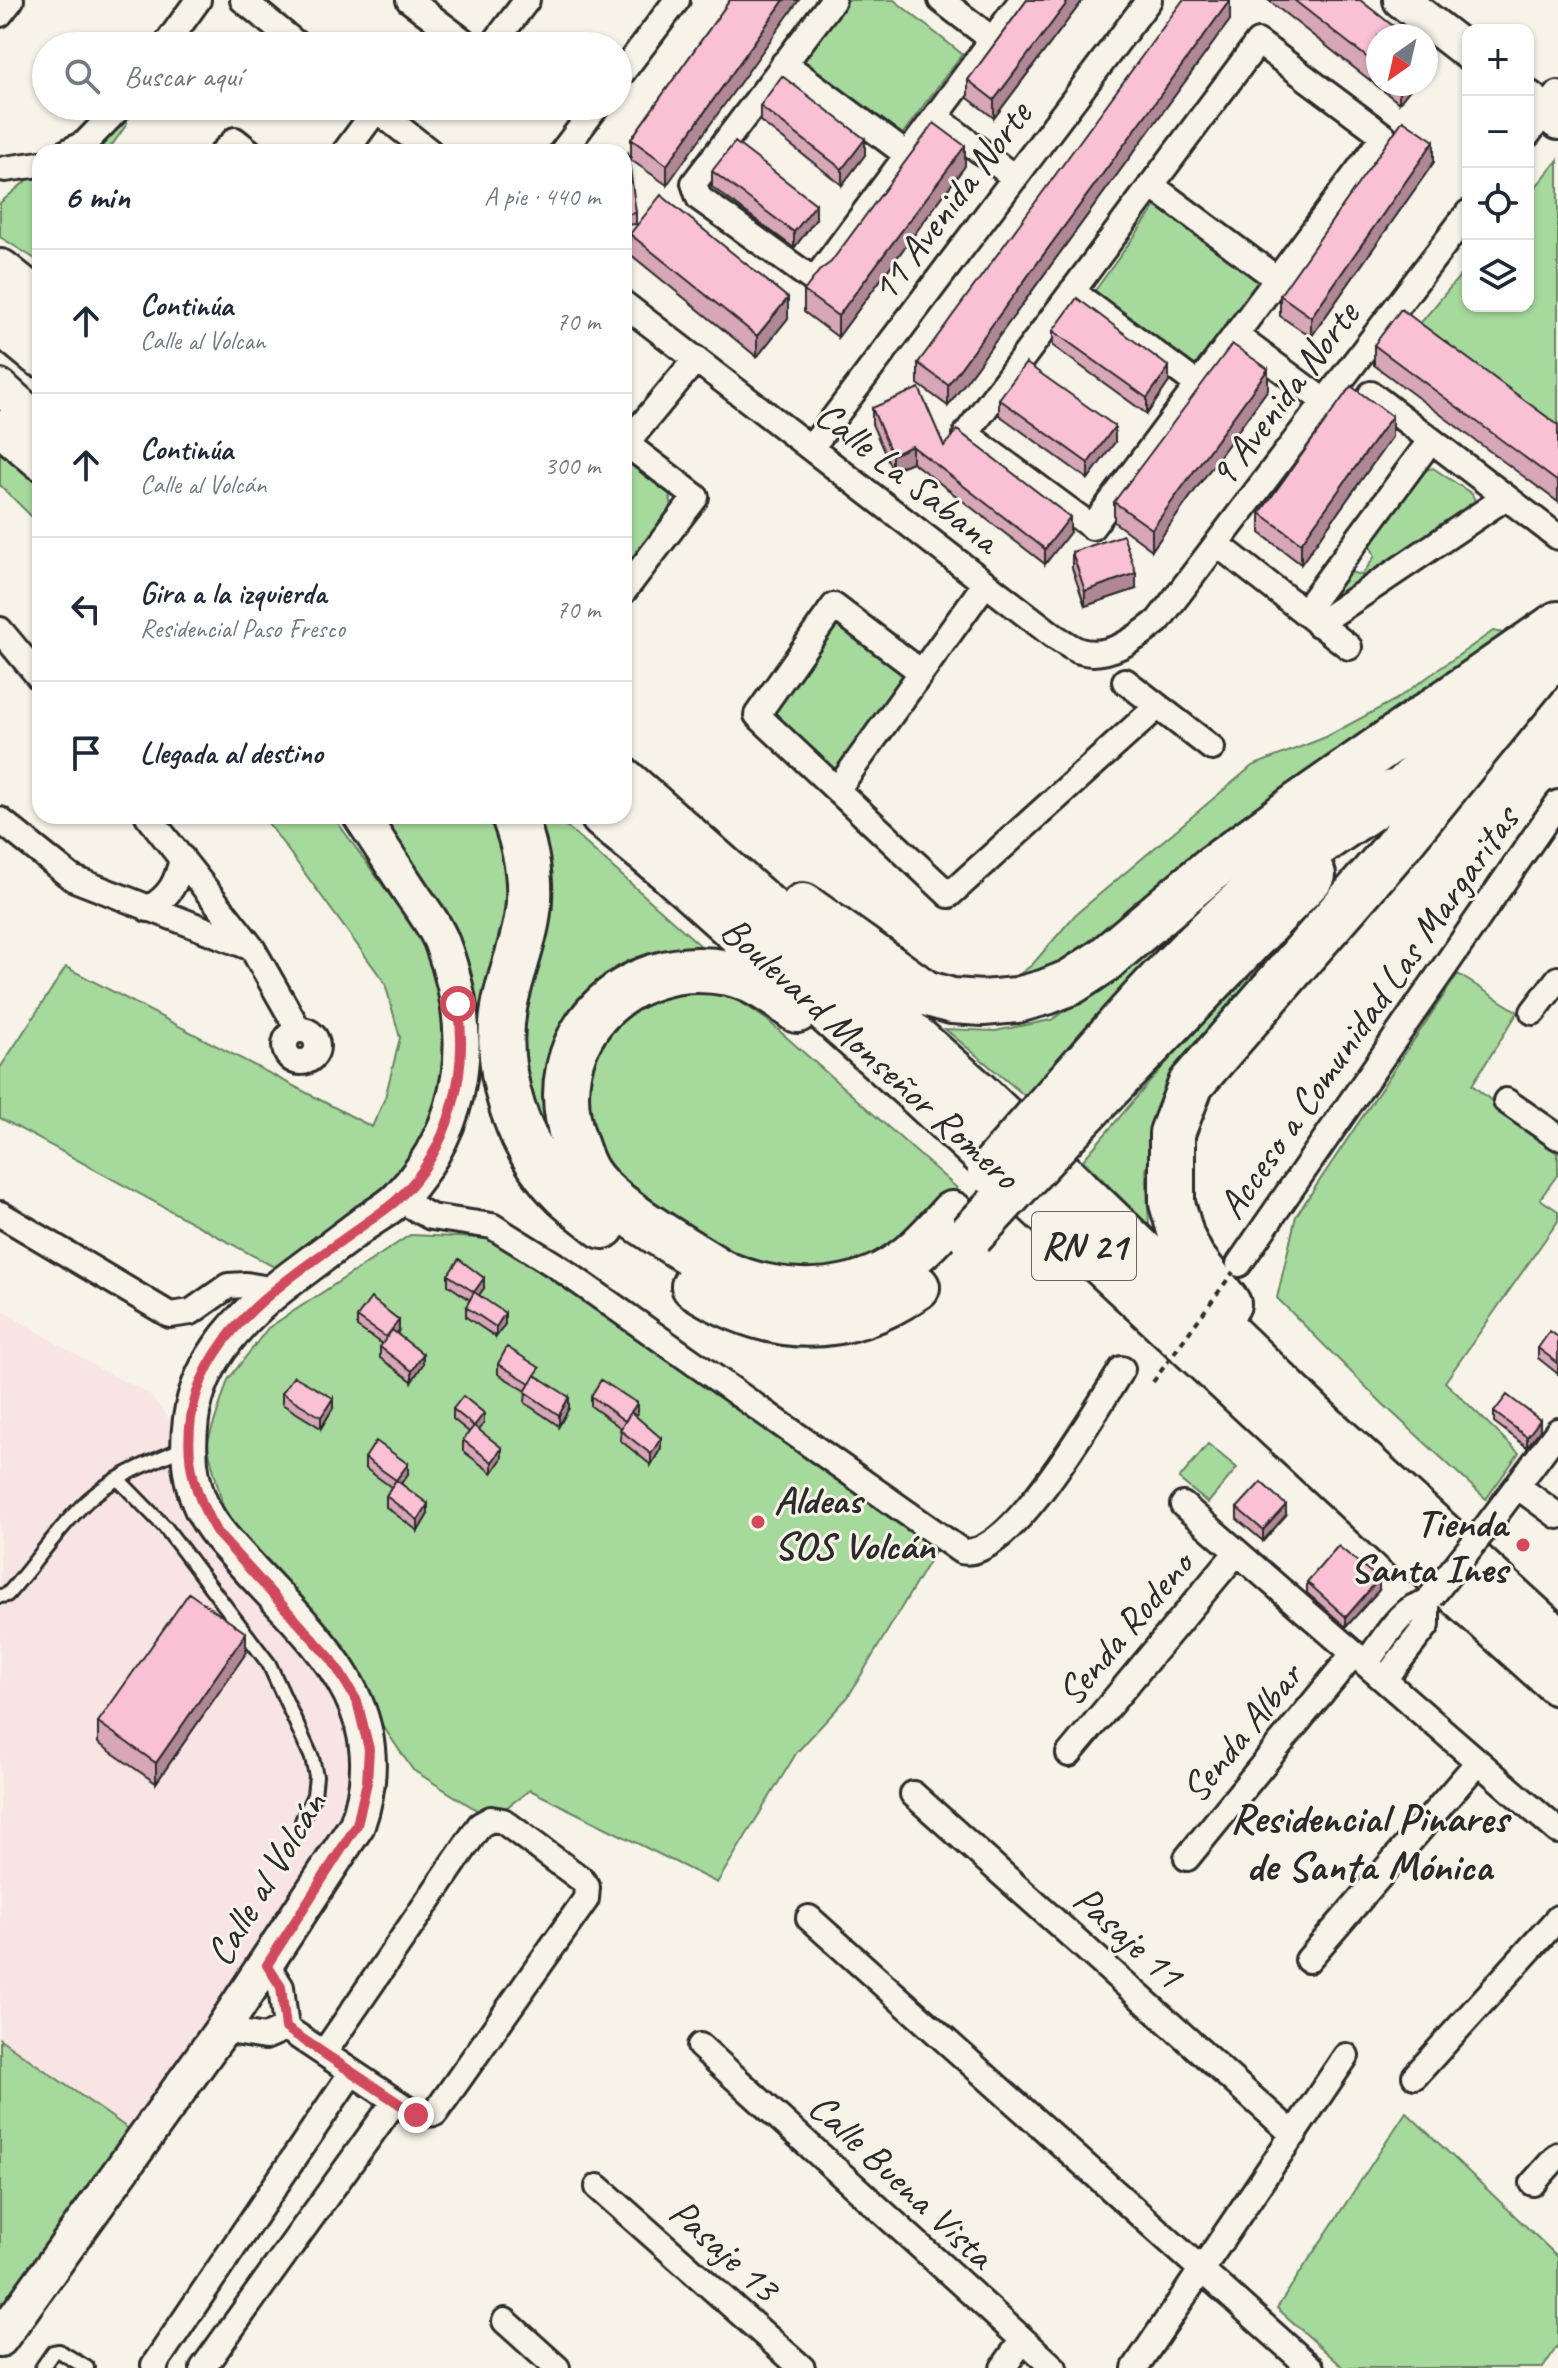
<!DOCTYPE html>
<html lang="es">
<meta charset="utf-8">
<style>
:root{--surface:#fff;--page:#f2f2f3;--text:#1f2937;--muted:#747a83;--line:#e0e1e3}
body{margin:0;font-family:Caveat,sans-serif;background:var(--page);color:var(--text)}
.controls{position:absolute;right:24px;top:24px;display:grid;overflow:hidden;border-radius:16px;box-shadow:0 2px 6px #0004}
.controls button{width:72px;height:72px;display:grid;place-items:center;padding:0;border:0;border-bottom:2px solid var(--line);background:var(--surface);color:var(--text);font:40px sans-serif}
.compass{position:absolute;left:1366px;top:24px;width:72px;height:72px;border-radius:50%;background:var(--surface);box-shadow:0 2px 6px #0004;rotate:214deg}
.stop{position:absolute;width:24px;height:24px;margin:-18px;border:6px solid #d1495b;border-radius:50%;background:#fff}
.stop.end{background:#d1495b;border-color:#fff;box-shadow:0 2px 8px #0008}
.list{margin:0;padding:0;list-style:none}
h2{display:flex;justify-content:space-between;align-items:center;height:104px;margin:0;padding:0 32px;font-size:34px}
h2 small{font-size:26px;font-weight:400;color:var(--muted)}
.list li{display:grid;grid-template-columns:52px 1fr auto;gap:24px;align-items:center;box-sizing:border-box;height:144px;padding:0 32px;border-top:2px solid var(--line)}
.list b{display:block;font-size:30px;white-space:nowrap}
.list p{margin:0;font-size:26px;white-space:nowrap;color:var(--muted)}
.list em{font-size:26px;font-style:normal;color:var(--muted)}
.icon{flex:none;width:44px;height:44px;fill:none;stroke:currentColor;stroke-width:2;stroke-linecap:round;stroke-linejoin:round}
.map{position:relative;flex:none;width:1558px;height:2368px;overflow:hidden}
.search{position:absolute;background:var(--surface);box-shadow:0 2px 6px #0004;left:32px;top:32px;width:600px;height:88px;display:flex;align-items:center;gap:20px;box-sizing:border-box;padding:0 28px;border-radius:44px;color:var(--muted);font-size:30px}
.panel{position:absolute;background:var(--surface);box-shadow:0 2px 6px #0004;left:32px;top:144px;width:600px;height:680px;border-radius:24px}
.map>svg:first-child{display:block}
</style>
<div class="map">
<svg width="1558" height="2368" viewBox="0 0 1558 2368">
<rect width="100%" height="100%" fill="#f7f3e8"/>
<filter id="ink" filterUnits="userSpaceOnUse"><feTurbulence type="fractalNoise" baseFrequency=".0125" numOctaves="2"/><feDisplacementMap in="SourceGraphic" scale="16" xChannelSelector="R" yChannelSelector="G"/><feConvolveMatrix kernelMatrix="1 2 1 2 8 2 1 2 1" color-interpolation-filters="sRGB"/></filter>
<g filter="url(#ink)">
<!-- built -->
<path fill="#f8e4e2" d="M0,1309L98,1368L148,1393L170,1420L172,1464L203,1542L246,1586L342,1699L354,1770L348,1806L331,1841L133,2132L0,2039Z"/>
<!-- green -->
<path fill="#a5da9c" stroke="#688264" stroke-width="2" d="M848,0H894L962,54L900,137L803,63Z
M115,114L127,124L107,152H67Z
M1558,160V441L1413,332L1468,266V306H1528V196Z
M40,169V262L0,237V203Z
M1157,205L1261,279L1197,371L1094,292Z
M0,435L40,472V525L0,485Z
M624,452L668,485L672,508L631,573L624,575Z
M1433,468L1472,494L1478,508L1336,603L1327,594L1345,571L1362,575L1375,556L1368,541L1418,472Z
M836,621L911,676L837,775L774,714Z
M1493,631L1519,636L1058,973L1010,981L1032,965L1075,915L1252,766L1326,737L1395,700Z
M263,816H333L426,946L456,1042L421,1158L287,1274L0,1118V1068L66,967L372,1127L385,1098L400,1038L385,983Z
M367,816H500L517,876L484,1027H473Z
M536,816H555L702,947L654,953L628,961L586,991L563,1025L568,1175L530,1127L515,1068Z
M1250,863L1031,1101L945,1029L995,1031L1051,1020L1092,993Z
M1289,919L1300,933L1162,1109L1146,1170L1149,1226L1083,1160Z
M1458,974L1518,1012L1472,1085L1558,1154V1174L1540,1199L1558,1211V1221L1445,1382L1519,1453L1486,1499L1384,1405L1277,1298L1296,1216Z
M695,985L738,1000L767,1020L957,1188L925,1224L870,1261L813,1276L734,1264L607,1183L581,1079L606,1026L666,990Z
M410,1235L502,1239L937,1548L848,1697L797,1752L717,1883L530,1790L491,1819L413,1770L306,1614L228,1526L207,1444L228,1380L268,1328Z
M1208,1444L1237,1468L1208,1503L1179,1479Z
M0,2039L133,2132L0,2327Z
M1406,2112L1558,2257V2345L1543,2368H1344L1277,2308Z"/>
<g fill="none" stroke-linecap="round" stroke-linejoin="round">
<!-- lane casing -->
<g stroke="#2b2b2b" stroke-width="18">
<path id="lane" d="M118,1479L165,1527L269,1664L312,1758L316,1776L314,1795L302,1821
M0,1596L7,1595C35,1564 57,1529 88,1500C116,1475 152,1462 186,1447
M42,2368L53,2352L59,2351L87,2368"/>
</g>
<!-- street casing -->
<g stroke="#2b2b2b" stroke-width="30">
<path id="street" d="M243,0L299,46
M409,0L470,46
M833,0L694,183L699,198L812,279L819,274L1022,0
M941,0L993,40
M0,14L11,0
M1258,42L1384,136L1092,527L966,434Z
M165,46L198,0
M492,46L527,0
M784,63L907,155
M618,78L677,0
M372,106L430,152
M936,117L1015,178
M1528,134L1558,94
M67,152L85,143L121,106
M223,152L235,140L250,152
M345,152L376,110
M562,152L597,106
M5,169L40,164
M1151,185L1277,279
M1072,291L1198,385
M624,304L1055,637C1062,641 1070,647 1077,650C1107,661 1137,638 1158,621L1468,213
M1235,335L1325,402
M1371,394L1558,537
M624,442L696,497L624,591
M626,444L696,359
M811,448L1149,0
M1217,544L1349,647
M1304,612L1431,440
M1318,624L1506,497
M0,630L40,678
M921,672L834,606L757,715L949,895L1157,707
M1125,681L1212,748
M837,790L985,584
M148,816L252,948L298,1029
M0,820L72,878L252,948
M148,909C170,896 177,883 182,858
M1533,1012L1558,979
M285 1046a16 16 0 1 1 32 0a16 16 0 1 1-32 0Z
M1506,1101L1558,1137
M398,1199L431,1217L492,1226L558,1267L961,1551C1010,1563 1097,1407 1122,1369
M0,1214L170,1315L191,1312L228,1286L246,1285L275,1290
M1239,1264L1558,803
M1517,1486L1558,1516
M1183,1505L1558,1831
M1481,1534L1558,1431
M1366,1663C1383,1642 1400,1606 1427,1603
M1385,1679L1427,1625V1603
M1069,1754L1237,1552
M913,1794L1294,2135
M1187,1858L1354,1653
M809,1918L1311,2368
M1308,1960L1478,1762
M286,2028L416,2115L435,2113L586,1899L587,1887L581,1879L503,1821L491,1819L480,1825L324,2053
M222,2030L265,2037L286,2028L281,1987L267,1965
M700,2046L1054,2368
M1415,2076L1558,1918
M1533,2183L1558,2155
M598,2187L802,2368
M505,2321L557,2368
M155,2368L154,2365L352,2072
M203,2368L395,2101
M1003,2368L1022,2341
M1135,2368L1346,2056"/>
</g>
<!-- secondary casing -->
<g stroke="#2b2b2b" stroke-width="40">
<path id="secondary" d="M1401,0L1468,52
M1528,98L1558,122
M0,387L40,423
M0,428L40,462
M1392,793L1515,674
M0,2339L222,2030L357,1825C397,1711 321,1645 251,1570C233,1550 214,1532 202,1508C189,1480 187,1449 191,1419C199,1357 245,1312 294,1276C318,1258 342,1240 366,1222C378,1214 391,1207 400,1197C468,1123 476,1034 442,943C436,927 424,911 414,897C396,870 379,843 361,816"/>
</g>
<!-- highway casing -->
<g stroke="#2b2b2b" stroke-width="50">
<path id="highway" d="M0,272L40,304
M0,321L40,354
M624,781L977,1093L1323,1426L1558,1641
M514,816C526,848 533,885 527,919C522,949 509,978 504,1008C493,1073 518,1149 565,1195C577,1206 591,1216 603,1226
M603,816L668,869L915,1090L1419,1558L1558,1683
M803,906L925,993L952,1001L983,1003L1017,1000L1046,992L1071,982L1103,961L1210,870L1300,804L1558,624
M797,1010C776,995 754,978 728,973C625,953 539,1039 574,1141C578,1152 581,1164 588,1174C609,1207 684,1248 719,1271C769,1295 831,1299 882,1275C910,1261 932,1237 952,1214
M1044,1110C1104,1043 1162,973 1229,913C1278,868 1337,832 1392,793
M1068,1130L1313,875
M694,1286C768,1333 842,1339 917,1287
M1228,1304L1192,1258L1182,1238L1172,1203V1133L1191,1084L1389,856L1558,649"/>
</g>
<!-- lane -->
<use href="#lane" stroke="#f7f3e8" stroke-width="12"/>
<!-- street -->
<use href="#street" stroke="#f7f3e8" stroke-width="24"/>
<!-- secondary -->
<use href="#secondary" stroke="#f7f3e8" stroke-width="34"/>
<!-- highway -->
<use href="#highway" stroke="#f7f3e8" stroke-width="44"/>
<!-- street-bridge casing -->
<g stroke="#2b2b2b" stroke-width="30" stroke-linecap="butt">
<path id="street-bridge" d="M1431,1597L1481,1534"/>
</g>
<!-- highway-bridge casing -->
<g stroke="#2b2b2b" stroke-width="50" stroke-linecap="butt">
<path id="highway-bridge" d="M990,1171L1044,1110
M971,1235L1068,1130"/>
</g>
<!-- path-bridge -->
<path stroke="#2b2b2b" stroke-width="4" stroke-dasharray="6 6" stroke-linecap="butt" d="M1153,1382L1233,1272"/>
<!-- street-bridge -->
<use href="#street-bridge" stroke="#f7f3e8" stroke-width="24"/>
<!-- highway-bridge -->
<use href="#highway-bridge" stroke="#f7f3e8" stroke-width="44"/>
</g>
<!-- wall -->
<path fill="#d7a6b7" stroke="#2b2b2b" stroke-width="2" d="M730,0L667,185L631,160V139Z
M1027,0H1083L994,118L968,98V80Z
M1268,0H1360L1378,36V84H1414L1399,103Z
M1230,20L948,406L918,384V363Z
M760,106L865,155L842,185L760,121Z
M624,159L636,213V224L624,225Z
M1434,162L1311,337L1280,316V295Z
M965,166L838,337L804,312V291Z
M712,171L816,219L794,248L712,187Z
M630,234L788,318L757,357L630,254Z
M1053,331L1169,382L1147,414L1053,346Z
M1374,345L1558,425V502L1374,365Z
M1268,389L1152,550L1114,522V502Z
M999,399L1115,442L1088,479L999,415Z
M872,408L1070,532L1045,564L912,462L892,470L872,424Z
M1392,437L1301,564L1260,533V513Z
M1072,552L1136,589L1085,606L1072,568Z
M448,1275L484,1288L479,1295L505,1324L496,1337L466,1317V1307L470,1300L448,1285Z
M357,1317L399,1330L397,1333L423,1364L412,1381L380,1358V1347L382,1344L357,1327Z
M1558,1337V1374L1538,1358V1348Z
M498,1364L540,1378L569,1408L559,1426L525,1403L526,1391L498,1374Z
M282,1393L333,1408L321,1428L282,1404Z
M591,1396L637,1414L635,1415L661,1448L651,1465L620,1440L621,1428L591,1406Z
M453,1409L484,1423L479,1430L502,1458L492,1473L463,1451V1440L469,1432L453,1419Z
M1494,1412L1540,1430L1527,1447L1494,1422Z
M365,1458L408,1474L401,1483L428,1514L418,1531L386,1507V1496L391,1487L365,1468Z
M1237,1508L1286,1515L1263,1541L1237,1519Z
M1307,1582L1379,1590L1346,1627L1307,1593Z
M246,1653L156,1783L98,1743V1722Z"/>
<!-- shaded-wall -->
<path fill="#af8795" stroke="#2b2b2b" stroke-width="2" d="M784,0H799L667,185V165Z
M1069,0H1083L994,118V100Z
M1230,0V20L948,406V385Z
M1399,84H1414L1399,103Z
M865,139V155L842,185V169Z
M1434,141V162L1311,337V317Z
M965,146V166L838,337V316Z
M816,204V219L794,248V232Z
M788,298V318L757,357V336Z
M1169,367V382L1147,414V398Z
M1268,369V389L1152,550V529Z
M1392,416V437L1301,564V543Z
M1115,426V442L1088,479V463Z
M912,446V462L892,470V455Z
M1070,517V532L1045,564V549Z
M1136,573V589L1085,606V591Z
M484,1278V1288L474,1302V1292Z
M505,1313V1324L496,1337V1327Z
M399,1320V1330L386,1348V1337Z
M423,1354V1364L412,1381V1371Z
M569,1397V1408L559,1426V1415Z
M333,1398V1408L321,1428V1417Z
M637,1403V1414L625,1431V1421Z
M484,1413V1423L474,1436V1426Z
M1540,1420V1430L1527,1447V1437Z
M661,1438V1448L651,1465V1454Z
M502,1448V1458L492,1473V1462Z
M408,1464V1474L396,1490V1480Z
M428,1504V1514L418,1531V1520Z
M1286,1505V1515L1263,1541V1530Z
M1379,1579V1590L1346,1627V1617Z
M246,1633V1653L156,1783V1763Z"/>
<!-- building -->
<path fill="#fac1d5" stroke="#2b2b2b" stroke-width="2" d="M730,0H784L667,165L631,139Z
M1027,0H1069L994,100L968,80Z
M1183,0H1230L948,385L918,363Z
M1294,0H1360L1406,36H1378V66Z
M782,76L865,139L842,169L760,106Z
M1403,120L1434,141L1311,317L1280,295Z
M934,123L965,146L838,316L804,291L819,271L831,262Z
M735,142L816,204L794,232L712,171Z
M628,153L636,213L624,215V159Z
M661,195L788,298L757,336L630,234Z
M1077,298L1169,367L1147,398L1053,331Z
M1401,309L1558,425V482L1374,345Z
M1232,344L1268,369L1152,529L1114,502Z
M1026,363L1115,426L1088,463L999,399Z
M1351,386L1392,416L1301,543L1260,513Z
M919,388L944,446L957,430L1070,517L1045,549L912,446L892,455L872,408Z
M1123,535L1136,573L1085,591L1072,552Z
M459,1259L484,1278L474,1292L448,1275Z
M474,1292L505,1313L496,1327L466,1307Z
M371,1298L399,1320L386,1337L357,1317Z
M392,1330L423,1354L412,1371L380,1347Z
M1550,1331L1558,1337V1363L1538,1348Z
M507,1347L540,1368L535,1375L569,1397L559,1415L525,1392L535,1375L530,1383L498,1364Z
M294,1376L333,1398L321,1417L282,1393Z
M601,1380L637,1403L625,1421L591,1396Z
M1507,1395L1540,1420L1527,1437L1494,1412Z
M463,1396L484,1413L474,1426L453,1409Z
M631,1412L661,1438L651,1454L620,1430Z
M474,1426L502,1448L492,1462L463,1440Z
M376,1441L408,1464L396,1480L365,1458Z
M396,1480L428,1504L418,1520L386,1496Z
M1261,1482L1286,1505L1263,1530L1237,1508Z
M1338,1546L1379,1579L1346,1617L1307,1582Z
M189,1593L246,1633L156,1763L98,1722Z"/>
</g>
<g fill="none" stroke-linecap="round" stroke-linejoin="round" filter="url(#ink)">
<!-- route -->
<path stroke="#d1495b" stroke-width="10" d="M416,2115L286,2028L281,1987L267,1965L357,1825L367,1782L369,1749L357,1701L332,1660L217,1533C195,1496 185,1461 191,1418C204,1328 292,1277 359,1228C371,1219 386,1210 398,1199C450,1150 469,1073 458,1004"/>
</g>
<!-- markers -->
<g fill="#d1495b" stroke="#f7f3e8" stroke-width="3">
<circle cx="758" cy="1522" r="8"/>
<circle cx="1523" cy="1545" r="8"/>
</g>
<g text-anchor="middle" stroke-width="6" stroke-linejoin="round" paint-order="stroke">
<!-- shield labels -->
<rect fill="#f7f3e8" stroke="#686764" stroke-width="2" x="1032" y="1212" width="104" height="68" rx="6"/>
<g font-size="38" font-weight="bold" fill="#2b2b2b">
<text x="1084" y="1259">RN 21</text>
</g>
<!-- street labels -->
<g font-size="40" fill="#2b2b2b" stroke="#f7f3e8">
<text transform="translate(950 201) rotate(-53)" y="14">11 Avenida Norte</text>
<text transform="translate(1283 394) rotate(-53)" y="14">9 Avenida Norte</text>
<text transform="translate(908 476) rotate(38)" y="14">Calle La Sabana</text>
<text transform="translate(1367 1012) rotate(-55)" y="14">Acceso a Comunidad Las Margaritas</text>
<text transform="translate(871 1052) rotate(42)" y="14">Boulevard Monseñor Romero</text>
<text transform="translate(1124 1628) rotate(-50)" y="14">Senda Rodeno</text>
<text transform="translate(1241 1732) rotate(-51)" y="14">Senda Albar</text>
<text transform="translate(265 1878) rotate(-59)" y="14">Calle al Volcán</text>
<text transform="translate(1129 1936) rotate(42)" y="14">Pasaje 11</text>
<text transform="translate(902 2180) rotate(43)" y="14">Calle Buena Vista</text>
<text transform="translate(725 2249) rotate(42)" y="14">Pasaje 13</text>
</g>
<!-- poi labels -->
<g font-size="40" font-weight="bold" fill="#2b2b2b" stroke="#f7f3e8" text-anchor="start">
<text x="774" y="1513">Aldeas<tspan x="774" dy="46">SOS Volcán</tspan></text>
<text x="1507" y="1536" text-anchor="end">Tienda<tspan x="1507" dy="46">Santa Ines</tspan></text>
</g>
<!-- neighbourhood labels -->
<g font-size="42" font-weight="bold" fill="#2b2b2b" stroke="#f7f3e8">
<text x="1369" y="1832">Residencial Pinares<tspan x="1369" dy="48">de Santa Mónica</tspan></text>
</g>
</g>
</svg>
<div class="controls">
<button>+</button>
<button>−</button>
<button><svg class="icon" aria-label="locate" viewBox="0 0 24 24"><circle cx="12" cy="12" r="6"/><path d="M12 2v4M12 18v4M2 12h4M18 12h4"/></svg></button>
<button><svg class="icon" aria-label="layers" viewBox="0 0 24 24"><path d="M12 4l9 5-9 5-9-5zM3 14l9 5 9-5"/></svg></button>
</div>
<svg class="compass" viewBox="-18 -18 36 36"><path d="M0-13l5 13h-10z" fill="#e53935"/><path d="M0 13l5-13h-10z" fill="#747a83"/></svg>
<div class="stop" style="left:458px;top:1004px"></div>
<div class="stop end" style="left:416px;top:2115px"></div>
<div class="search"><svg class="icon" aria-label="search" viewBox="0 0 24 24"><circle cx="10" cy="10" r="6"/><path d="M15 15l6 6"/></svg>Buscar aquí</div>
<section class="panel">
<h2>6 min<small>A pie · 440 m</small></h2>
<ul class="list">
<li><svg class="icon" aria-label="ahead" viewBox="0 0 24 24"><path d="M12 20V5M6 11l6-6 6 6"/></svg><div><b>Continúa</b><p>Calle al Volcan</p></div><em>70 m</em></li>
<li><svg class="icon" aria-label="ahead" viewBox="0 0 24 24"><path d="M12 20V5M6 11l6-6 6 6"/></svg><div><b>Continúa</b><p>Calle al Volcán</p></div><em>300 m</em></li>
<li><svg class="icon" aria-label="left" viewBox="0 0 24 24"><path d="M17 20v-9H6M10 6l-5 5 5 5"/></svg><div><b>Gira a la izquierda</b><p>Residencial Paso Fresco</p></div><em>70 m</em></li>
<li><svg class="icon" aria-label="arrive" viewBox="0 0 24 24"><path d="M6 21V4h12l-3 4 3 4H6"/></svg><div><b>Llegada al destino</b></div></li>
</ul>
</section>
</div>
